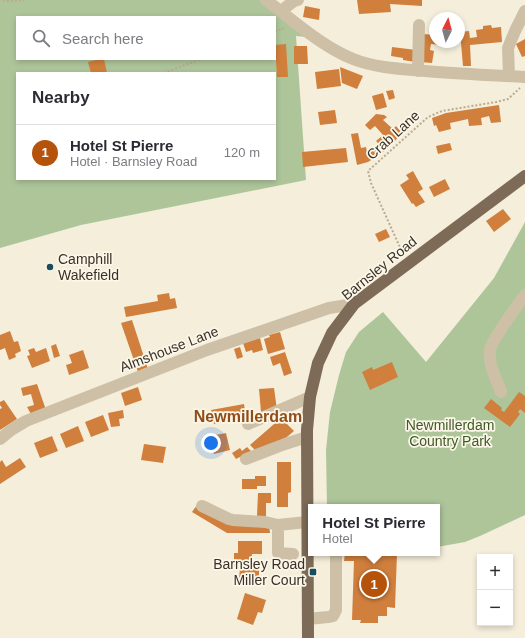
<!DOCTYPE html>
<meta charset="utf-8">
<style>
:root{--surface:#fff;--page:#f7f7f7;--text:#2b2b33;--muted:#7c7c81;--line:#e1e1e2;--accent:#b45309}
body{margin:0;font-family:Helvetica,sans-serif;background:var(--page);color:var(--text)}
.controls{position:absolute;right:12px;bottom:12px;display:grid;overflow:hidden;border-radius:0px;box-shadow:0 2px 6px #0003}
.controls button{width:36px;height:36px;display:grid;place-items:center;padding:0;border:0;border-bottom:1px solid var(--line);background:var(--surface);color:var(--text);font:20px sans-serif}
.compass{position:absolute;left:429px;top:12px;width:36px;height:36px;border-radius:50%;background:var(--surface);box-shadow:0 2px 6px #0003;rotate:6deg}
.you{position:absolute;left:211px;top:443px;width:14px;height:14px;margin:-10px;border:3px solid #fff;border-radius:50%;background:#1a73e8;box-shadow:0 0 0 6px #1a73e833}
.badge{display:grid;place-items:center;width:26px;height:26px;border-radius:50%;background:var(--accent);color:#fff;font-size:13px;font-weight:700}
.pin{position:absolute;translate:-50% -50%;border:2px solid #fff;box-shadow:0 1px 4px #0006}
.popup{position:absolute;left:308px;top:504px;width:132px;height:52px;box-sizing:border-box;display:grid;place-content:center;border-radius:0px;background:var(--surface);filter:drop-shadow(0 1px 3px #0005);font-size:13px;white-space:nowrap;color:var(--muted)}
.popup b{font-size:15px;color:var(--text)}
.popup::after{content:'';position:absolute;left:50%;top:100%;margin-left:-8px;border:8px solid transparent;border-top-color:var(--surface)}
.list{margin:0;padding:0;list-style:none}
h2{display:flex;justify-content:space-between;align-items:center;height:52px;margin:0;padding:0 16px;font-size:17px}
h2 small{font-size:13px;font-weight:400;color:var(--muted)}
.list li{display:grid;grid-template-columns:26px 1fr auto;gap:12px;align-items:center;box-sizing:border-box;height:56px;padding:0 16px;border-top:1px solid var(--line)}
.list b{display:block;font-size:15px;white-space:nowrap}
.list p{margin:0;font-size:13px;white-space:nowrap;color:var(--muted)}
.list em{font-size:13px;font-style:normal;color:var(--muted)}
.icon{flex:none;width:22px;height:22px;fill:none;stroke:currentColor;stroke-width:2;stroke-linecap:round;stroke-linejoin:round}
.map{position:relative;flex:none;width:525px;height:638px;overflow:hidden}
.search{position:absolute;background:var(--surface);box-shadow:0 2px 6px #0003;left:16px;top:16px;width:260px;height:44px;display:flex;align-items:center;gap:10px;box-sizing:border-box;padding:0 14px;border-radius:0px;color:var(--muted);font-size:15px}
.panel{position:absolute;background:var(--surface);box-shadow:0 2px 6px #0003;left:16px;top:72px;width:260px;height:108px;border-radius:0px}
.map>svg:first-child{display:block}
</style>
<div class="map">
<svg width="525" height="638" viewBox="0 0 525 638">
<rect width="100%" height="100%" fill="#f4eedb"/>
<!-- green -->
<path fill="#aec59a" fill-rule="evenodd" d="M0,0H266L317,38L296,36L306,180L81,225L0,248ZM17,17H275V59H17ZM17,73H275V179H17Z
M525,222V515L480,536L465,542L437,547V507H327L326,450L330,412L339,375L346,352L359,332L383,312L426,362L494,278Z"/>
<!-- building -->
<path fill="#d17f3c" d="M357,0H422V6L390,4L391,12L359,14Z
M305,6L320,9L319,20L303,17Z
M491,25L492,28L501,27L502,42L470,45L471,66H463L460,32L469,31L470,38L477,37L476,30L483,29V26Z
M423,34L435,35V42H449V46L431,44L430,50L434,51L432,63L420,62Z
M525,39V56L522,57L516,44Z
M286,44L288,77H277L275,45Z
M294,46H307L308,64H294Z
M392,47L416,50L415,62L403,60V58L391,56Z
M100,59H104L107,73H91L88,62Z
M340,67L363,76L357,89L342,83Z
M339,69L341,86L317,89L315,72Z
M393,90L395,98L389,100L386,91Z
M383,93L387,107L376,110L372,96Z
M499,105L501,122L491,123L489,116L481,118L482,125L469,126L468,119L450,123L451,129L439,132L436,125L434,126L432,118L446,113Z
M335,110L337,123L320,125L318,112Z
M376,114L384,115L387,117L383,120L393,129L396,126L402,133L392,144L381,154L368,162L357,165L351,134L358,133L361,148L366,147L367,152L379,144L376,141L383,135L375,126L370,130L365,125Z
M450,143L452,150L438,154L436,146Z
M346,148L348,162L303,167L302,152Z
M413,171L423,189L418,192L425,202L416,207L413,203L412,204L400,185L409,179L406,175Z
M445,179L450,189L434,197L429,187Z
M503,209L511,219L494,232L486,221Z
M386,229L390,237L379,242L375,234Z
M169,293L170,299L175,298L177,308L126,317L124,307L158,301L157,295Z
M132,320L148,369L138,372L121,323Z
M10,331L14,342L18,341L21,351L15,354L16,357L9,360L5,348L0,350V335Z
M280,332L285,349L268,354L264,339L270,337L269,335Z
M260,338L263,350L253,353L252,350L246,352L243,343Z
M56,344L60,356L54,358L51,346Z
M240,347L243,357L237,359L234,349Z
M34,348L36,352L46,348L50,361L32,368L27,356L30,355L28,350Z
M83,350L89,368L69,375L66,365L72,363L69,355Z
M285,352L292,373L284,376L280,363L273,366L270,357Z
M392,362L398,377L370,390L362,372L372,367L373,370Z
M37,384L46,410L31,414L27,407L34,405L31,394L23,396L21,388Z
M138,387L142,400L125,406L121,393Z
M274,388L277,410L261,412L259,389Z
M519,392L525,396V413L520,409L518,412L520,414L510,427L484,408L491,399L502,408L501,410L504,412Z
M4,400L17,419L0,430V409L2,408L0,405V402Z
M244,404L246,418L214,424L211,410Z
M123,410L124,418L119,419L120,426L111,427L108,413Z
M103,415L109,430L91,437L85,422Z
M281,418L294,431L275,447L255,450L250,445Z
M78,426L84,441L66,448L60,434Z
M226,433L230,450L214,454L210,436Z
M52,436L58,451L40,458L34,443Z
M144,444L166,447L163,463L141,460Z
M247,447L254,454L242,456L236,459L232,453L240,448L242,451Z
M20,458L26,467L0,484V462L2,460L6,467Z
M277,462H291V492L288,493V507H277Z
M255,476H266V486H257V489H242V479H255Z
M258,493H271V503H266V516H257Z
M197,505L269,525L270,533H227L192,512Z
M238,541H262V554H252L251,567H259V577H252V581H239L240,567H234V553H238Z
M345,553H397L395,608L387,607V616H378V623H360L361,620H352L354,561H344Z
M245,593L266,600L262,613L258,612L253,625L237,619Z"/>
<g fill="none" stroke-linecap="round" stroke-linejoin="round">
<!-- path -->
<path stroke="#baaa90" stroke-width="2" stroke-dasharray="2 2" stroke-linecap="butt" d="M3,0L6,1L24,0
M275,32L284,28
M164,73L201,59
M403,254L371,183L368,171L428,117L442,111L496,102L508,99L520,88"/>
<!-- minor -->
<path stroke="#cec0a6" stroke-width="12" d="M266,0C293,20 321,46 353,59C376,68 401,69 425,71C458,74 492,75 525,77
M281,11L294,1L298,0
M418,71L419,25
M509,76L508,48L515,31L525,11
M501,392C496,379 488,364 490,350C492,339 517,306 525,295
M248,424L310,397
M0,439L11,430L26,421L207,350L329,308L354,304
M246,459L285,444L307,437
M202,506L229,519L233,520L265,522L278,525
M293,554L278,553V525L307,522
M308,619L328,617L333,616L336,610V553"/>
<!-- major -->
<path stroke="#7d6b57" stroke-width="12" d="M308,638L307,430L310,397L318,363L332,333L354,304L525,176"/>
</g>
<!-- markers -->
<g fill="#194c5f" stroke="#fbf6e8" stroke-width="1.5">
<circle cx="50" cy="267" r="4"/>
<rect x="309" y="568" width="8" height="8" rx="2"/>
</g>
<g text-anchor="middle" stroke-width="3.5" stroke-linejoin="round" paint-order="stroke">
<!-- street labels -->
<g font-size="14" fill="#393127" stroke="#fbf6e8">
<text transform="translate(393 135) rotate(-42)" y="5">Crab Lane</text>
<text transform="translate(379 268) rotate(-39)" y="5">Barnsley Road</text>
<text transform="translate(169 349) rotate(-21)" y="5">Almshouse Lane</text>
</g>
<!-- poi labels -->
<g font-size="14" fill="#393127" stroke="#fbf6e8" text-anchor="start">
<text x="58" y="264">Camphill<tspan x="58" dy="16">Wakefield</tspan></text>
<text x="305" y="569" text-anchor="end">Barnsley Road<tspan x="305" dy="16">Miller Court</tspan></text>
</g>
<!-- park labels -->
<g font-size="14" fill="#3e5a29" stroke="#fbf6e8">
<text x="450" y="430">Newmillerdam<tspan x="450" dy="16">Country Park</tspan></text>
</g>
<!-- quarter labels -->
<g font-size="16" font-weight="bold" fill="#904d18" stroke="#fbf6e8">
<text x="248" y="422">Newmillerdam</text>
</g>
</g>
</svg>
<div class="controls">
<button>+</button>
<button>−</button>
</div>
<svg class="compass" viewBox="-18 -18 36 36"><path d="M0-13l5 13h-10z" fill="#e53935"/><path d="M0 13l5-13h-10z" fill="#7c7c81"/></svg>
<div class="you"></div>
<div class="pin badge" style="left:374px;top:584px">1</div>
<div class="popup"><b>Hotel St Pierre</b>Hotel</div>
<div class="search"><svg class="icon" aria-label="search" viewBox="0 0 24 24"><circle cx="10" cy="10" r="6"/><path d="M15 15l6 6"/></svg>Search here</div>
<section class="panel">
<h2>Nearby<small></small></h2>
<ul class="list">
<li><span class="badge">1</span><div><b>Hotel St Pierre</b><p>Hotel · Barnsley Road</p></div><em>120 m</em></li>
</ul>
</section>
</div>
